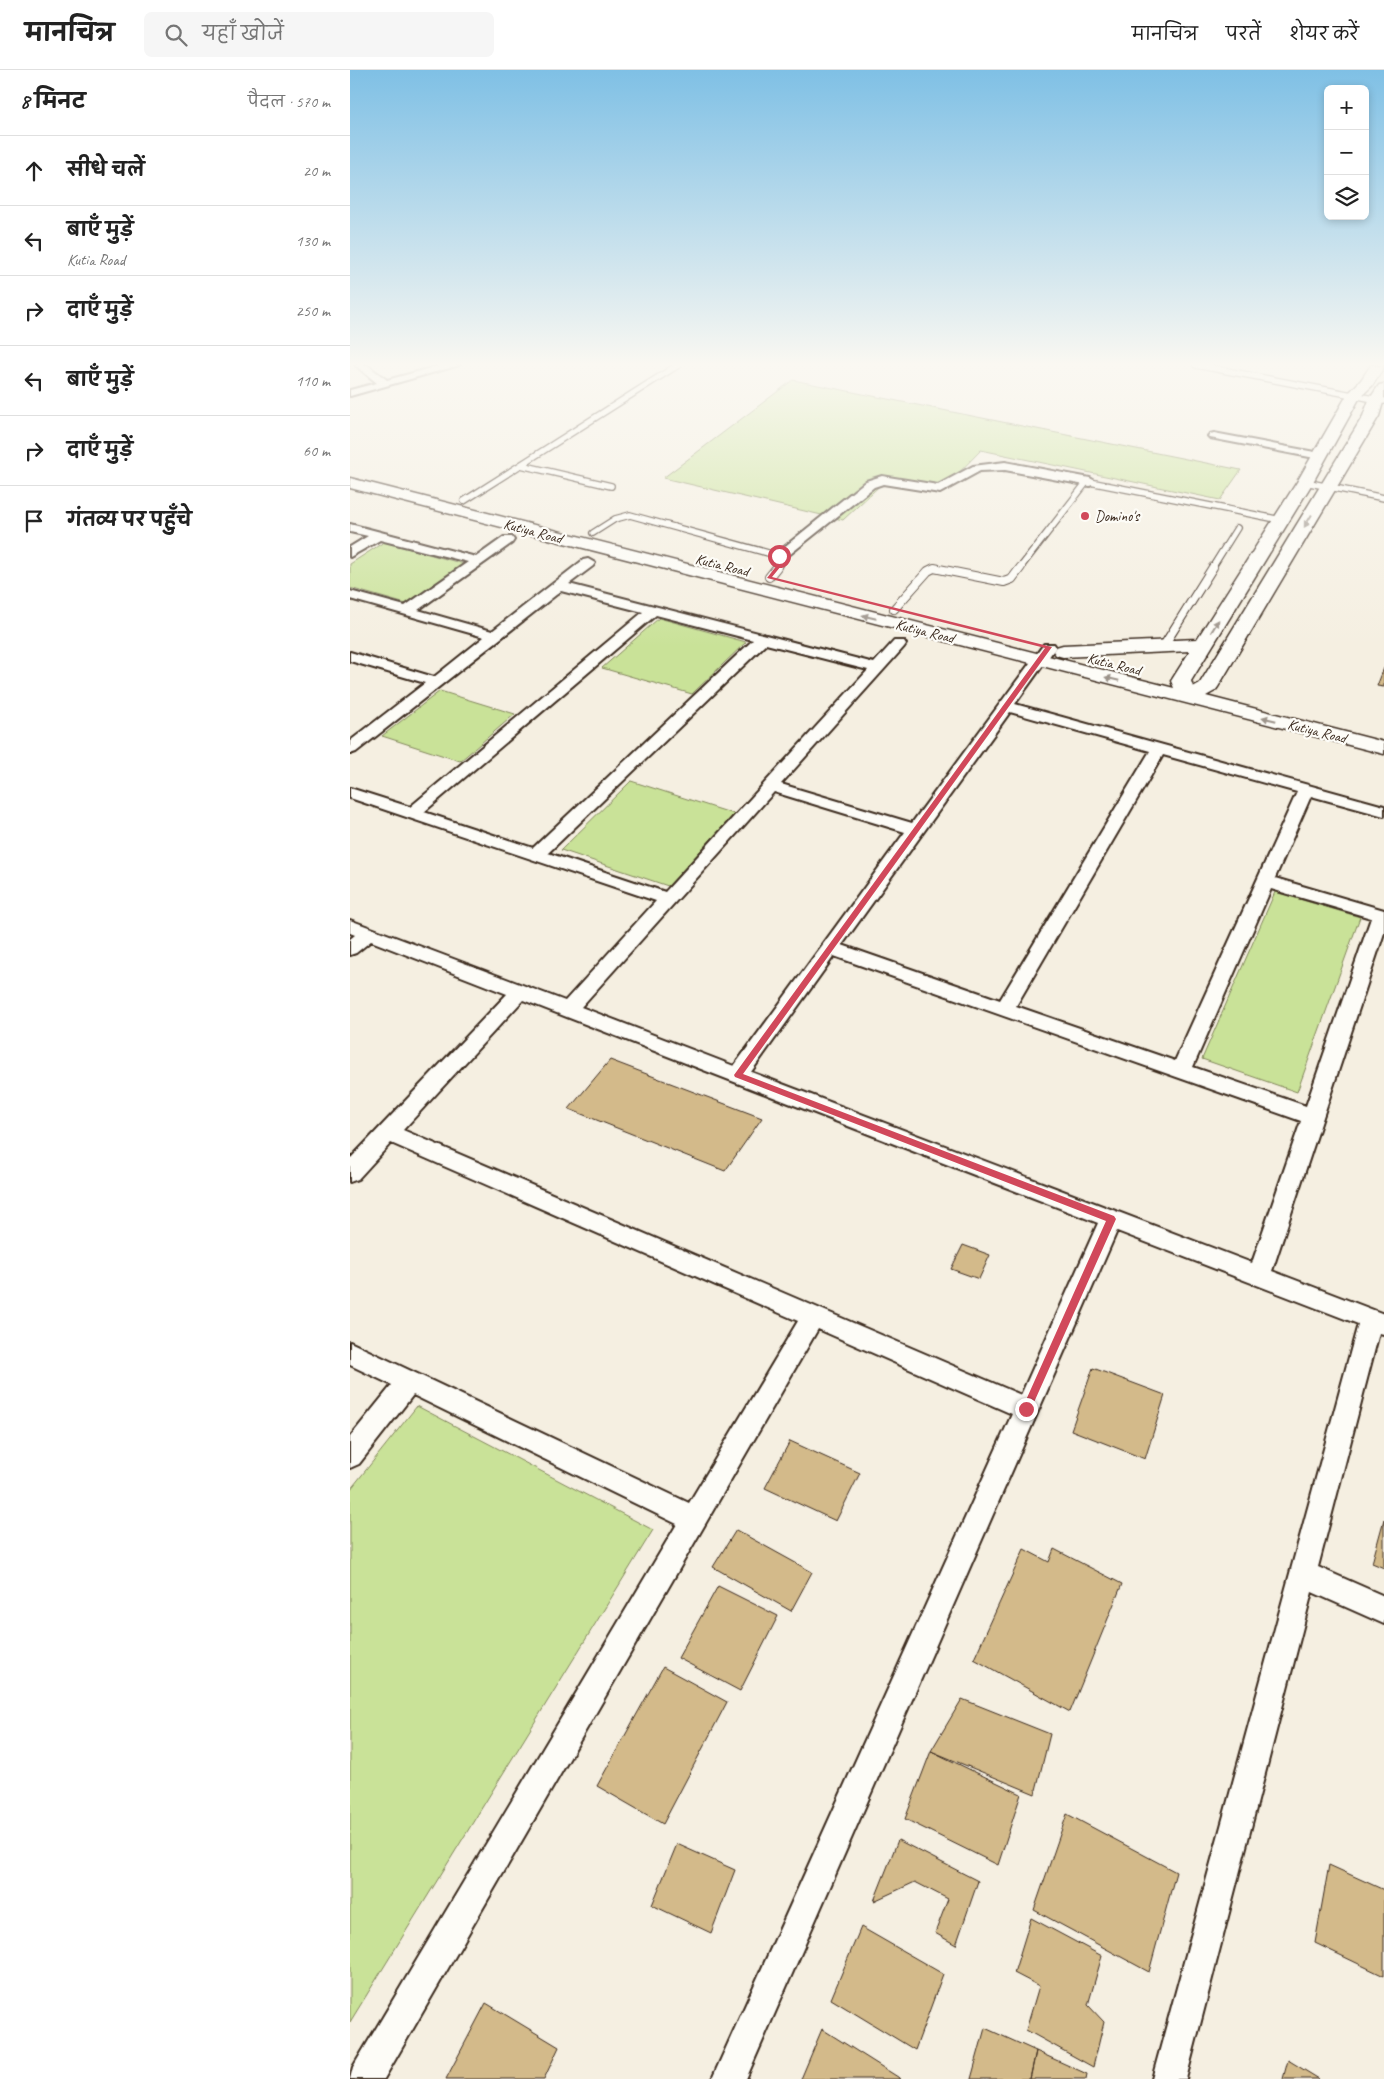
<!DOCTYPE html>
<html lang="hi">
<meta charset="utf-8">
<style>
:root{--surface:#fff;--page:#f6f6f6;--text:#222;--muted:#767676;--line:#e0e0e0}
body{margin:0;font-family:Caveat,"Playpen Sans Deva",sans-serif;background:var(--page);color:var(--text)}
.controls{position:absolute;right:15px;top:15px;display:grid;overflow:hidden;border-radius:8px;box-shadow:0 2px 8px #0003}
.controls button{width:45px;height:45px;display:grid;place-items:center;padding:0;border:0;border-bottom:1px solid var(--line);background:var(--surface);color:var(--text);font:25px sans-serif}
.stop{position:absolute;width:15px;height:15px;margin:-11px;border:4px solid #d1495b;border-radius:50%;background:#fff}
.stop.end{background:#d1495b;border-color:#fff;box-shadow:0 1px 5px #0008}
.list{margin:0;padding:0;list-style:none}
h2{display:flex;justify-content:space-between;align-items:center;height:65px;margin:0;padding:0 20px;font-size:21px}
h2 small{font-size:16px;font-weight:400;color:var(--muted)}
.list li{display:grid;grid-template-columns:32px 1fr auto;gap:15px;align-items:center;box-sizing:border-box;height:70px;padding:0 20px;border-top:1px solid var(--line)}
.list b{display:block;font-size:19px;white-space:nowrap}
.list p{margin:0;font-size:16px;white-space:nowrap;color:var(--muted)}
.list em{font-size:16px;font-style:normal;color:var(--muted)}
.icon{flex:none;width:28px;height:28px;fill:none;stroke:currentColor;stroke-width:2;stroke-linecap:round;stroke-linejoin:round}
.map{position:relative;flex:none;width:1034px;height:2009px;overflow:hidden}
header{display:flex;align-items:center;gap:30px;box-sizing:border-box;height:70px;padding:0 25px;background:var(--surface);border-bottom:1px solid var(--line)}
header strong{font-size:24px}
nav{display:flex;gap:28px;margin-inline-start:auto;font-size:18px}
.search{width:350px;height:45px;background:var(--page);display:flex;align-items:center;gap:12px;box-sizing:border-box;padding:0 18px;border-radius:8px;color:var(--muted);font-size:19px}
main{display:flex}
aside{flex:1;background:var(--surface)}
.map>svg:first-child{display:block}
</style>
<header>
<strong>मानचित्र</strong>
<div class="search"><svg class="icon" aria-label="search" viewBox="0 0 24 24"><circle cx="10" cy="10" r="6"/><path d="M15 15l6 6"/></svg>यहाँ खोजें</div>
<nav><a>मानचित्र</a><a>परतें</a><a>शेयर करें</a></nav>
</header>
<main>
<aside>
<h2>8 मिनट<small>पैदल · 570 m</small></h2>
<ul class="list">
<li><svg class="icon" aria-label="ahead" viewBox="0 0 24 24"><path d="M12 20V5M6 11l6-6 6 6"/></svg><div><b>सीधे चलें</b></div><em>20 m</em></li>
<li><svg class="icon" aria-label="left" viewBox="0 0 24 24"><path d="M17 20v-9H6M10 6l-5 5 5 5"/></svg><div><b>बाएँ मुड़ें</b><p>Kutia Road</p></div><em>130 m</em></li>
<li><svg class="icon" aria-label="right" viewBox="0 0 24 24"><path d="M7 20v-9h11M14 6l5 5-5 5"/></svg><div><b>दाएँ मुड़ें</b></div><em>250 m</em></li>
<li><svg class="icon" aria-label="left" viewBox="0 0 24 24"><path d="M17 20v-9H6M10 6l-5 5 5 5"/></svg><div><b>बाएँ मुड़ें</b></div><em>110 m</em></li>
<li><svg class="icon" aria-label="right" viewBox="0 0 24 24"><path d="M7 20v-9h11M14 6l5 5-5 5"/></svg><div><b>दाएँ मुड़ें</b></div><em>60 m</em></li>
<li><svg class="icon" aria-label="arrive" viewBox="0 0 24 24"><path d="M6 21V4h12l-3 4 3 4H6"/></svg><div><b>गंतव्य पर पहुँचे</b></div></li>
</ul>
</aside>
<div class="map">
<svg width="1034" height="2009" viewBox="0 0 1034 2009">
<rect width="100%" height="100%" fill="#f5efe1"/>
<filter id="ink" filterUnits="userSpaceOnUse"><feTurbulence type="fractalNoise" baseFrequency=".02" numOctaves="2"/><feDisplacementMap in="SourceGraphic" scale="10" xChannelSelector="R" yChannelSelector="G"/><feConvolveMatrix kernelMatrix="1 2 1 2 8 2 1 2 1" color-interpolation-filters="sRGB"/></filter>
<g filter="url(#ink)">
<!-- green -->
<path fill="#c9e298" stroke="#82865b" d="M443,310L891,400L870,430L631,380L591,421L537,409L493,450L313,408Z
M34,472H35L114,494L56,534L0,518V494Z
M309,548L396,572L342,624L252,598Z
M90,621L165,644L110,691L32,666Z
M281,711L384,744L318,816L211,780Z
M925,822L1010,847L947,1022L852,989Z
M67,1336L303,1460L0,1952V1420Z"/>
<!-- building -->
<path fill="#d3ba8a" stroke="#3b2a1e" d="M1034,598V617L1027,616Z
M260,990L412,1048L375,1101L219,1039Z
M613,1175L640,1185L629,1209L601,1199Z
M743,1298L815,1325L795,1389L721,1360Z
M440,1371L510,1403L486,1451L415,1418Z
M1034,1449V1498L1022,1493Z
M386,1460L462,1502L441,1541L363,1497Z
M674,1479L699,1492L704,1479L772,1514L720,1642L624,1589Z
M368,1516L428,1546L390,1621L328,1588Z
M313,1597L377,1632L313,1754L247,1716Z
M612,1629L700,1664L685,1724L581,1681Z
M581,1681L671,1724L648,1795L555,1749Z
M717,1744L826,1802L799,1902L684,1840Z
M548,1770L628,1811L606,1875L585,1863L598,1829L565,1812L524,1831Z
M327,1774L385,1800L361,1863L302,1835Z
M979,1795L1034,1820V1906L965,1873Z
M681,1848L752,1886L738,1935L754,1952L743,1997L676,1960L689,1916L664,1903Z
M511,1857L593,1904L565,1980L481,1929Z
M136,1933L209,1977L194,2009H96Z
M635,1958L686,1981L680,2009H621Z
M472,1959L551,2009H451Z
M686,1981L737,2004L736,2009H680Z
M938,1990L969,2009H933Z"/>
<g fill="none" stroke-linecap="round" stroke-linejoin="round">
<!-- lane-far1 casing -->
<g stroke="#3b2a1e" stroke-width="8">
<path id="lane-far1" d="M846,295L1034,331
M171,395L261,416
M955,412L1034,428
M114,431L328,295
M243,463L265,449L280,445L429,486L433,490L426,498
M670,498L736,413L740,412L931,450
M862,498L887,458"/>
</g>
<!-- lane casing -->
<g stroke="#3b2a1e" stroke-width="10">
<path id="lane" d="M419,507L427,497
M544,539L578,501L584,498L654,512L662,509L671,497
M813,577L863,497"/>
</g>
<!-- street casing -->
<g stroke="#3b2a1e" stroke-width="4">
<path id="street" d="M5,295H17L37,310L92,295H110L0,326V320L27,313Z
M864,363L970,383L976,386L970,389L860,368L858,366L860,364Z
M655,392L740,408L746,412L740,416L655,400L630,401L590,423L533,414L524,417L434,489H424L423,486L516,411L532,406L588,415L623,396Z
M0,454L126,487L154,467H162L164,470L162,473L68,540L142,561L233,490L238,489L245,493L243,496L219,514L524,593L544,571H554L556,574L554,577L431,714L562,753L694,574H704L706,577L665,634L1034,736V746L961,726L925,808L1034,840V863L922,1201L1034,1244V1264L1029,1263L968,1497L1034,1526V1554L962,1522L836,2009H802L1008,1254L767,1161L396,2009H362L662,1344L468,1259L34,2009H0L3,1997L327,1454L63,1325L9,1394L0,1398V1367L42,1315L0,1295V1272L339,1433L448,1251L41,1073L8,1109L0,1112V1089L157,924L21,871L6,883L0,885V869L5,865L0,863V850L215,931L306,831L0,728V718L60,737L293,542L211,521L6,682L0,684V671L75,613L0,591V582L84,607L134,567L0,529V521L55,536L118,492L30,470L0,487V477L18,466L0,462ZM306,545L403,570L183,778L74,742ZM416,574L518,600L315,822L198,783ZM660,642L800,681L650,930L492,875ZM813,685L947,722L825,991L666,936ZM424,722L555,762L384,996L231,937ZM921,819L1021,848L956,1036L843,997ZM484,886L951,1051L902,1193L401,1002ZM173,930L748,1153L671,1325L53,1060Z"/>
</g>
<!-- secondary casing -->
<g stroke="#3b2a1e" stroke-width="3">
<path id="secondary" d="M1021,295L1034,297L1022,316L1010,327L963,412L841,611L843,617L850,613L1013,346L1019,330L1029,315L1034,314V329L1029,346L868,617L865,621L856,626L1034,672V684L0,418V408L824,618L821,611L840,581L713,587L706,585L703,581L706,577L713,575L847,569L947,412L997,325L1011,310Z"/>
</g>
<!-- lane-far1 -->
<use href="#lane-far1" stroke="#fdfcf7" stroke-width="5.5"/>
<!-- lane -->
<use href="#lane" stroke="#fdfcf7" stroke-width="8"/>
<!-- street -->
<use href="#street" fill="#fdfcf7" fill-rule="evenodd"/>
<!-- secondary -->
<use href="#secondary" fill="#fdfcf7" fill-rule="evenodd"/>
</g>
<!-- one-way arrows -->
<defs><path id="oneway-solid" d="M-6-.8H1V-3.2L6.5 0L1 3.2V.8H-6Z" transform="scale(1.25)"/></defs>
<g fill="#9c938a">
<use href="#oneway-solid" transform="translate(958 451) rotate(121)"/>
<use href="#oneway-solid" transform="translate(519 547) rotate(-166)"/>
<use href="#oneway-solid" transform="translate(865 556) rotate(-58)"/>
<use href="#oneway-solid" transform="translate(762 609) rotate(-166)"/>
<use href="#oneway-solid" transform="translate(919 649) rotate(-166)"/>
</g>
</g>
<!-- sky -->
<linearGradient id="sky" x2="0" y2="1"><stop stop-color="#7fc0e5"/><stop offset="0.51" stop-color="#faf8f2"/><stop offset="1" stop-color="#faf8f2" stop-opacity="0"/></linearGradient>
<rect width="1034" height="577" fill="url(#sky)"/>
<!-- route -->
<path fill="#d1495b" d="M427,485H431L436,490L422,507L702,577L393,1004L764,1146L766,1149L681,1339L676,1344L672,1339L756,1151L385,1007L384,1005L695,578L417,508L431,490Z"/>
<!-- markers -->
<circle fill="#d1495b" stroke="#fdfcf7" stroke-width="2" cx="735" cy="446" r="5"/>
<g text-anchor="middle" stroke-width="4.5" stroke-linejoin="round" paint-order="stroke">
<!-- far-poi labels -->
<g font-size="15" fill="#3b2a1e" stroke="#fdfcf7" text-anchor="start">
<text x="745" y="451">Domino's</text>
</g>
<!-- far-street labels -->
<g font-size="15" fill="#3b2a1e" stroke="#fdfcf7">
<text transform="translate(183 461) rotate(15)" y="5">Kutiya Road</text>
<text transform="translate(372 495) rotate(14)" y="5">Kutia Road</text>
<text transform="translate(575 561) rotate(14)" y="5">Kutiya Road</text>
<text transform="translate(764 594) rotate(14)" y="5">Kutia Road</text>
<text transform="translate(967 661) rotate(14)" y="5">Kutiya Road</text>
</g>
</g>
</svg>
<div class="controls">
<button>+</button>
<button>−</button>
<button><svg class="icon" aria-label="layers" viewBox="0 0 24 24"><path d="M12 4l9 5-9 5-9-5zM3 14l9 5 9-5"/></svg></button>
</div>
<div class="stop" style="left:429px;top:486px"></div>
<div class="stop end" style="left:676px;top:1339px"></div>
</div>
</main>
